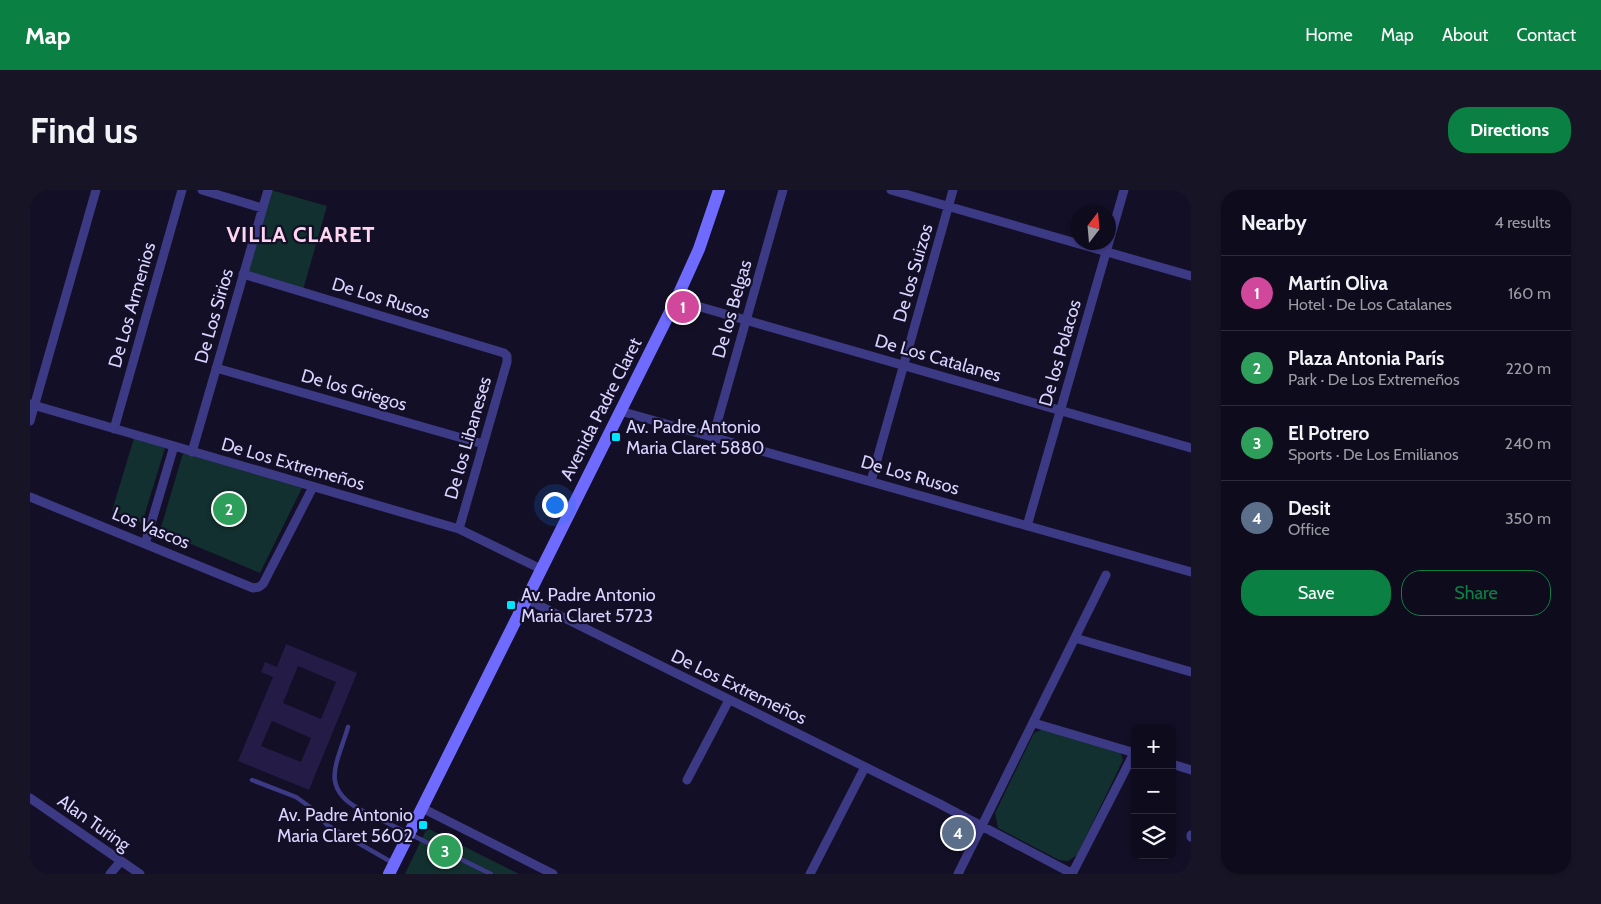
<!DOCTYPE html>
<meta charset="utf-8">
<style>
:root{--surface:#0e0b1c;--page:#171425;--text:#f1f3f6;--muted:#9b9ba3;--line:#2e2b3b;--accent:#0b8043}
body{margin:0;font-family:Cabin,sans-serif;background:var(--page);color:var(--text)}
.controls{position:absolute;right:15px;bottom:15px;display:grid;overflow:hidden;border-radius:10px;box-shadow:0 1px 4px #0004}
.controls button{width:45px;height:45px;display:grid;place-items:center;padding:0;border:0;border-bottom:1px solid var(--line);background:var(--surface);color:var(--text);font:25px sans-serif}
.compass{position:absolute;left:1041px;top:15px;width:45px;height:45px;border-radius:50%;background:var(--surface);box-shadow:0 1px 4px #0004;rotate:16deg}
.you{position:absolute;left:524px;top:314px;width:18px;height:18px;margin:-12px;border:4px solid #fff;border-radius:50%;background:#1a73e8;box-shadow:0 0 0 8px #1a73e833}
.badge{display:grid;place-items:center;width:32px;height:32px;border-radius:50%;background:var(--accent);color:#fff;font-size:16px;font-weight:700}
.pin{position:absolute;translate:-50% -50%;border:2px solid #fff;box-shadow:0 1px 5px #0006}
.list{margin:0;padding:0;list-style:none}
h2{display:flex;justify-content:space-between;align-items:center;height:65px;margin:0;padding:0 20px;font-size:21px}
h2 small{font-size:16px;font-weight:400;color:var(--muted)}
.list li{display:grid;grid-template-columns:32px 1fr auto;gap:15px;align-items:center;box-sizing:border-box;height:75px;padding:0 20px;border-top:1px solid var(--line)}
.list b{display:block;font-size:19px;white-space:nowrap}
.list p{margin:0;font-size:16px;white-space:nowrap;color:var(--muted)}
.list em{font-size:16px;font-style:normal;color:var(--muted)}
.actions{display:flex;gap:10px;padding:15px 20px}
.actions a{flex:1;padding:11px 0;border:1px solid var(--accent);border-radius:20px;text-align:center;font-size:18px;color:var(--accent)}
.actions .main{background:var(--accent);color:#fff}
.icon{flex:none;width:28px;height:28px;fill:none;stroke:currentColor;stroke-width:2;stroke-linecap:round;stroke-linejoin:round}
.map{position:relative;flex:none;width:1161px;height:684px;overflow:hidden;border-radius:20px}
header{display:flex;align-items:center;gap:30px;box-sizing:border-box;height:70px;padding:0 25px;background:var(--accent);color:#fff}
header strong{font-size:24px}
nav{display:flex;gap:28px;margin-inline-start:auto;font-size:18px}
.intro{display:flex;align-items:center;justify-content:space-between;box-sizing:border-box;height:120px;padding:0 30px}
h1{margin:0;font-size:35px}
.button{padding:12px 22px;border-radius:20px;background:var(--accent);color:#fff;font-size:18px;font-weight:700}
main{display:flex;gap:30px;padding:0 30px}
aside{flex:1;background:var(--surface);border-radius:20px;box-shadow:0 1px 4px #0004}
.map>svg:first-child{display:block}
</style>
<header>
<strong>Map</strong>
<nav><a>Home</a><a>Map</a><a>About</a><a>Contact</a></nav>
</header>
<div class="intro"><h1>Find us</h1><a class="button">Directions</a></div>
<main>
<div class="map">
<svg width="1161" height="684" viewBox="0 0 1161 684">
<rect width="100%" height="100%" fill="#130f26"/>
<!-- green -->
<path fill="#12302f" d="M241,0L297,16L273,100L216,83Z
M104,248L135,258L112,333L82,321Z
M153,263L272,298L230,383L130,341Z
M1013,539L1090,562L1093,570L1047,665L1038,671L1029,670L968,638L965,623L1004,543Z
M397,638L489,684H375Z"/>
<!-- building -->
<path fill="#241b47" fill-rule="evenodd" d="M256,454L327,483L279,600L208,571L243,487L231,482L235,472L247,477ZM268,476L306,492L291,529L253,513ZM242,531L281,548L271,572L231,556Z"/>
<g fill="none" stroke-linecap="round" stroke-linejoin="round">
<!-- lane -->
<path stroke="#3d3a85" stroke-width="4.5" d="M318,537C308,572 289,597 329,619L461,684
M222,590L266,607L280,617L297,635L363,673"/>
<!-- street -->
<path stroke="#3d3a85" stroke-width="9" d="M172,0L232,18
M861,0L1161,86
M213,84L474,163L477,166V172L429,339
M646,110L1161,258
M186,178L453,254
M0,214L429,339L511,379
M590,221L1161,382
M0,231L66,0
M84,239L152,0
M683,247L753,0
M162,262L238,0
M841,291L923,0
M0,307L223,398L229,397L233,394L283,297
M997,336L1094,0
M115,354L144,256
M496,409L908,613L1043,684
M1045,448L1161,482
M1004,533L1105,563
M1142,574L1161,580
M657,590L699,510
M0,608L110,684
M392,618L523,684
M1161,645V647
M80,684L91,671
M780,684L835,577
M928,684L1076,385
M1042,684L1104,563"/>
<!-- secondary -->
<path stroke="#6f6bff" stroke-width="12" d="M359,684L646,110L669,59L689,0"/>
</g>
<!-- markers -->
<g fill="#00e5ff" stroke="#130f26" stroke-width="2">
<rect x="581" y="242" width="10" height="10" rx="2.5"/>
<rect x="476" y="410" width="10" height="10" rx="2.5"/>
<rect x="388" y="630" width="10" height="10" rx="2.5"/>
</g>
<g text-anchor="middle" stroke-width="4.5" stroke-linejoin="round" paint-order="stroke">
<!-- street labels -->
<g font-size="18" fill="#d9d4ff" stroke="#130f26">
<text transform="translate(883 83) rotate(-74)" y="6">De los Suizos</text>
<text transform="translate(351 108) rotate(17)" y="6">De Los Rusos</text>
<text transform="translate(102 115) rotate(-74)" y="6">De Los Armenios</text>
<text transform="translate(702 119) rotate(-74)" y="6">De los Belgas</text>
<text transform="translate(184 126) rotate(-74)" y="6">De Los Sirios</text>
<text transform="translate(1030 163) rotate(-74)" y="6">De los Polacos</text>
<text transform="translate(908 168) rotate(16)" y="6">De Los Catalanes</text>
<text transform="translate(324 200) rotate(16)" y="6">De los Griegos</text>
<text transform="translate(571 219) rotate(-63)" y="6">Avenida Padre Claret</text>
<text transform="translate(438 248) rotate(-74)" y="6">De los Libaneses</text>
<text transform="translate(263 274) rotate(16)" y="6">De Los Extremeños</text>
<text transform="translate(880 285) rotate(16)" y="6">De Los Rusos</text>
<text transform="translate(121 338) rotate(22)" y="6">Los Vascos</text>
<text transform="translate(709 497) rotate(26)" y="6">De Los Extremeños</text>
<text transform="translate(64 633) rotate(35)" y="6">Alan Turing</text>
</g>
<!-- poi labels -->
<g font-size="18" fill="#d9d4ff" stroke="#130f26" text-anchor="start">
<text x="596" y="243">Av. Padre Antonio<tspan x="596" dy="21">Maria Claret 5880</tspan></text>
<text x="491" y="411">Av. Padre Antonio<tspan x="491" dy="21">Maria Claret 5723</tspan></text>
<text x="383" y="631" text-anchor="end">Av. Padre Antonio<tspan x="383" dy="21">Maria Claret 5602</tspan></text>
</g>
<!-- district labels -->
<g font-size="22" font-weight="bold" letter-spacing="1" fill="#ffd6f0" stroke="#130f26">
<text x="271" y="52">VILLA CLARET</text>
</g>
</g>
</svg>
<div class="controls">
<button>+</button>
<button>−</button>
<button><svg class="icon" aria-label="layers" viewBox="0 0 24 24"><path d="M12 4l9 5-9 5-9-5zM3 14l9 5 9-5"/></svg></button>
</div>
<svg class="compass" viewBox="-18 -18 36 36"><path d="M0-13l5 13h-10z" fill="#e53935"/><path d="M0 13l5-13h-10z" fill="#9b9ba3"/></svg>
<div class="you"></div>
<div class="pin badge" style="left:653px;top:117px;background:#d1479c">1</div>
<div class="pin badge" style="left:199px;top:319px;background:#2e9e5b">2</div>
<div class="pin badge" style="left:415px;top:661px;background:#2e9e5b">3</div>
<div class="pin badge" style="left:928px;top:643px;background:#5c6f8a">4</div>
</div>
<aside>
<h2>Nearby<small>4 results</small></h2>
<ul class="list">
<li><span class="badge" style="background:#d1479c">1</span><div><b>Martín Oliva</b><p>Hotel · De Los Catalanes</p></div><em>160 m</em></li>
<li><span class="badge" style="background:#2e9e5b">2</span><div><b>Plaza Antonia París</b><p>Park · De Los Extremeños</p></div><em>220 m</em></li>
<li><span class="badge" style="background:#2e9e5b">3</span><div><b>El Potrero</b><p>Sports · De Los Emilianos</p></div><em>240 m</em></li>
<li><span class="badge" style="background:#5c6f8a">4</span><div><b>Desit</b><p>Office</p></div><em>350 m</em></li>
</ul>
<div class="actions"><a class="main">Save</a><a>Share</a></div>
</aside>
</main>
